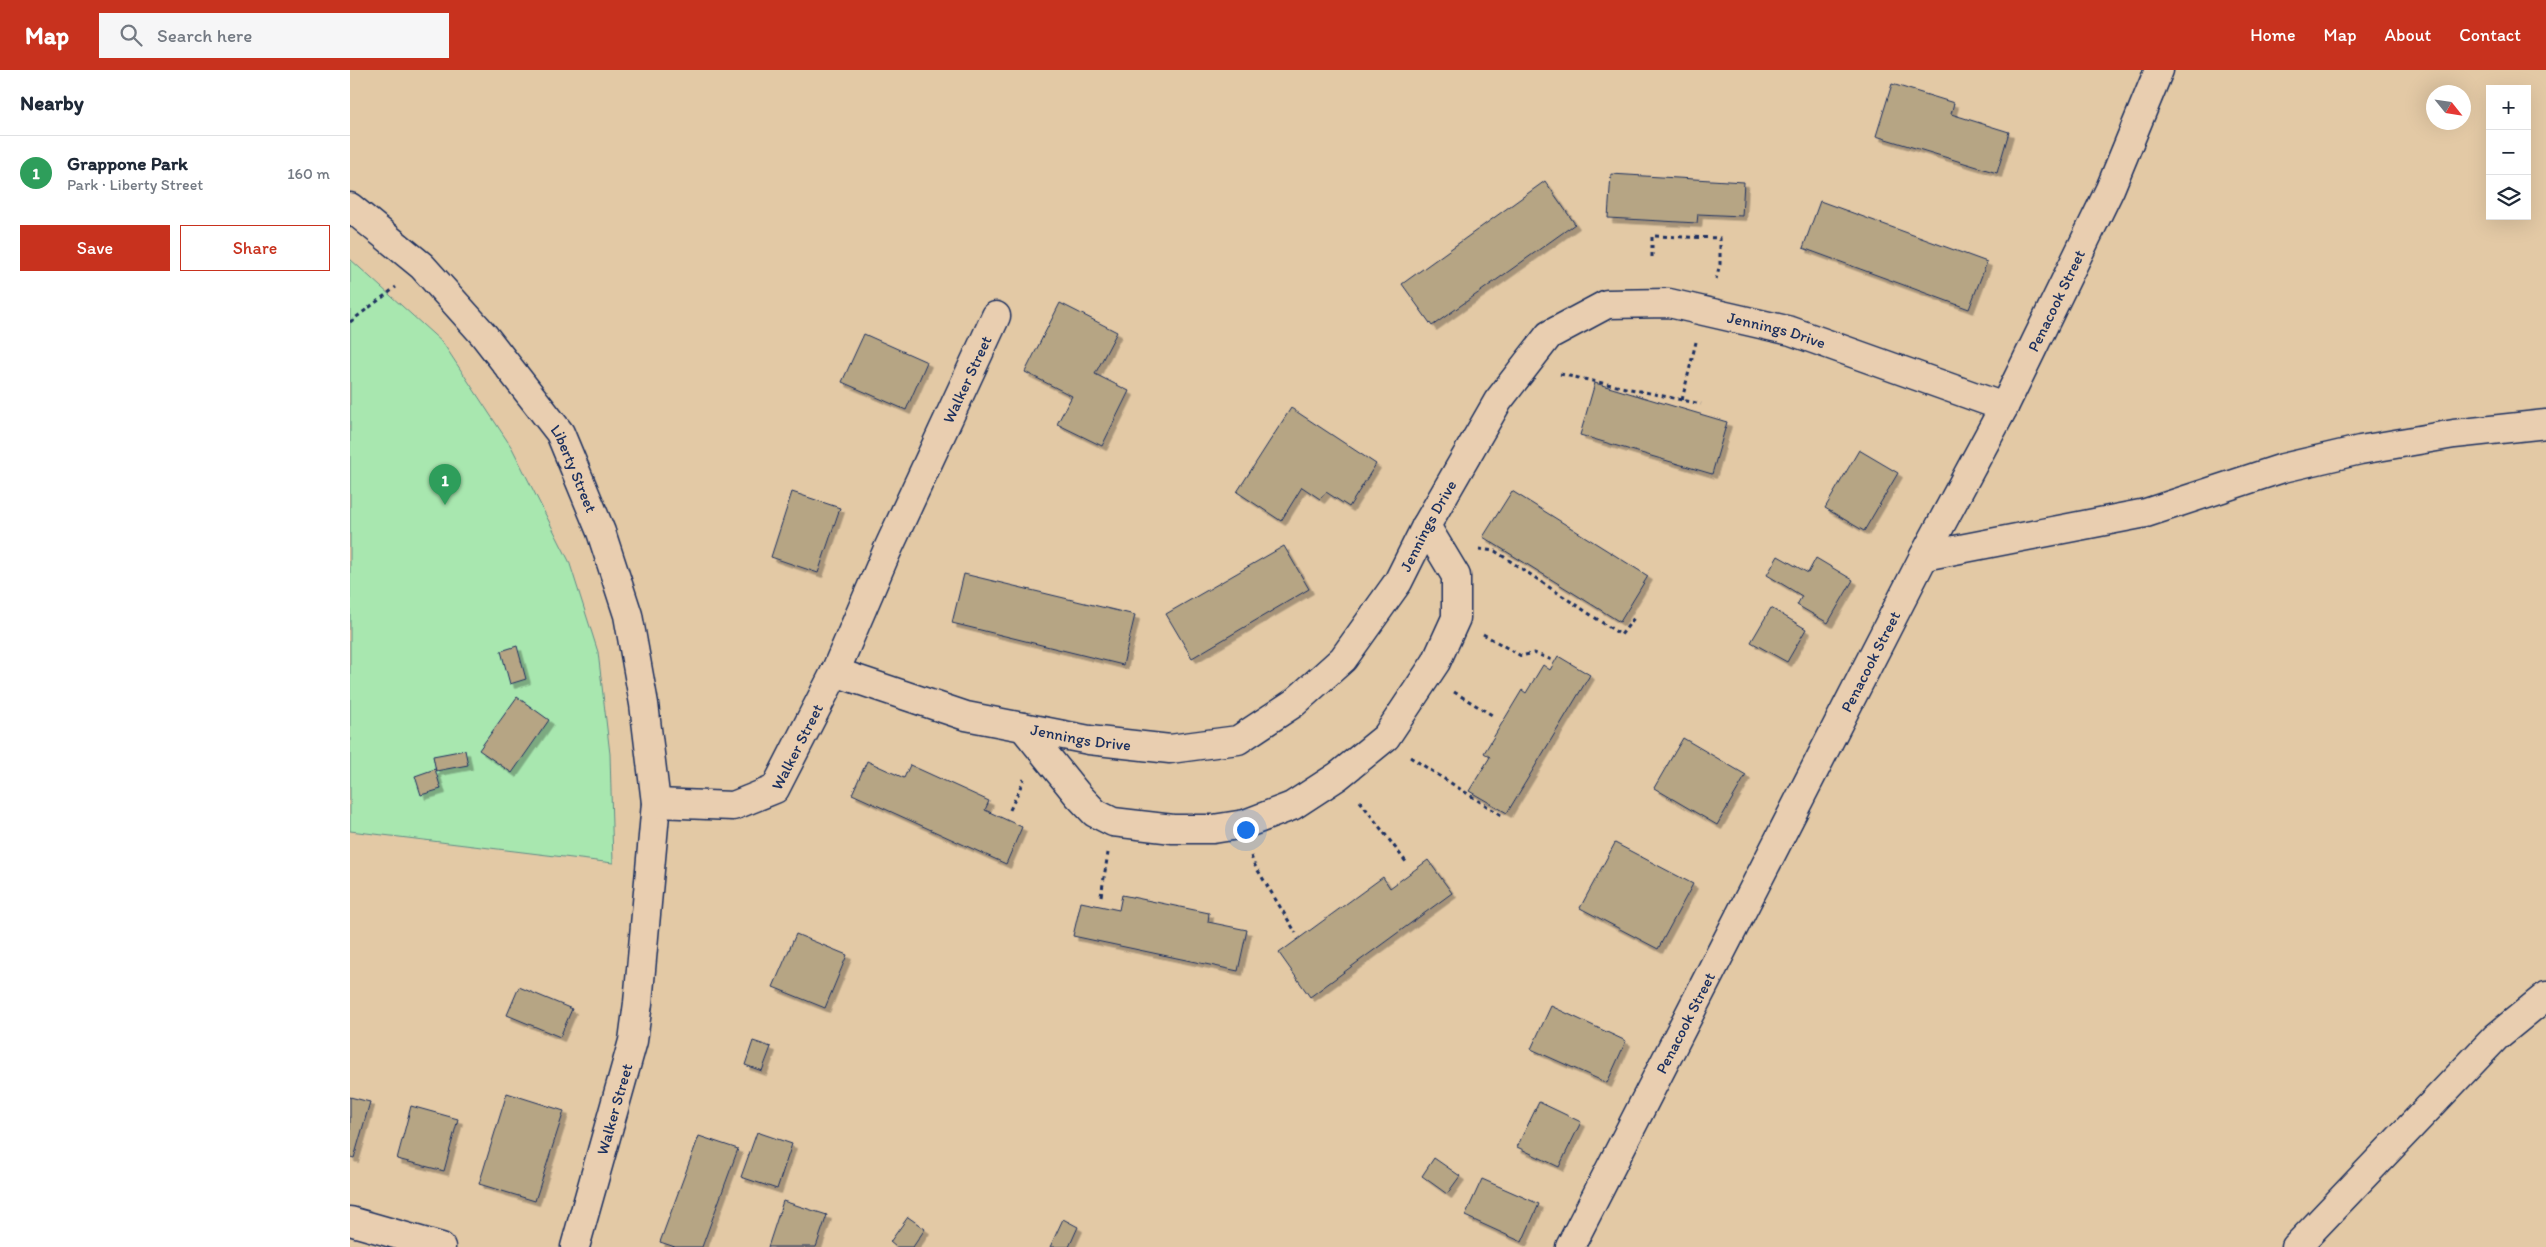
<!DOCTYPE html>
<meta charset="utf-8">
<style>
:root{--surface:#fff;--page:#f6f6f7;--text:#1f2937;--muted:#747a83;--line:#e0e1e3;--accent:#c8321e}
body{margin:0;font-family:Itim,sans-serif;background:var(--page);color:var(--text)}
.controls{position:absolute;right:15px;top:15px;display:grid;overflow:hidden;border-radius:0px;box-shadow:0 5px 20px #0002}
.controls button{width:45px;height:45px;display:grid;place-items:center;padding:0;border:0;border-bottom:1px solid var(--line);background:var(--surface);color:var(--text);font:25px sans-serif}
.compass{position:absolute;left:2076px;top:15px;width:45px;height:45px;border-radius:50%;background:var(--surface);box-shadow:0 5px 20px #0002;rotate:120deg}
.you{position:absolute;left:895px;top:759px;width:18px;height:18px;margin:-12px;border:4px solid #fff;border-radius:50%;background:#1a73e8;box-shadow:0 0 0 8px #1a73e833}
.badge{display:grid;place-items:center;width:32px;height:32px;border-radius:50%;background:var(--accent);color:#fff;font-size:16px;font-weight:700}
.pin{position:absolute;translate:-50% -41px;filter:drop-shadow(0 1px 2px #0008)}
.pin::after{content:'';position:absolute;top:26px;width:18px;height:15px;background:inherit;clip-path:polygon(0 0,100% 0,50% 100%)}
.list{margin:0;padding:0;list-style:none}
h2{display:flex;justify-content:space-between;align-items:center;height:65px;margin:0;padding:0 20px;font-size:21px}
h2 small{font-size:16px;font-weight:400;color:var(--muted)}
.list li{display:grid;grid-template-columns:32px 1fr auto;gap:15px;align-items:center;box-sizing:border-box;height:75px;padding:0 20px;border-top:1px solid var(--line)}
.list b{display:block;font-size:19px;white-space:nowrap}
.list p{margin:0;font-size:16px;white-space:nowrap;color:var(--muted)}
.list em{font-size:16px;font-style:normal;color:var(--muted)}
.actions{display:flex;gap:10px;padding:15px 20px}
.actions a{flex:1;padding:11px 0;border:1px solid var(--accent);border-radius:0px;text-align:center;font-size:18px;color:var(--accent)}
.actions .main{background:var(--accent);color:#fff}
.icon{flex:none;width:28px;height:28px;fill:none;stroke:currentColor;stroke-width:2;stroke-linecap:round;stroke-linejoin:round}
.map{position:relative;flex:none;width:2196px;height:1177px;overflow:hidden}
header{display:flex;align-items:center;gap:30px;box-sizing:border-box;height:70px;padding:0 25px;background:var(--accent);color:#fff}
header strong{font-size:24px}
nav{display:flex;gap:28px;margin-inline-start:auto;font-size:18px}
.search{width:350px;height:45px;background:var(--page);display:flex;align-items:center;gap:12px;box-sizing:border-box;padding:0 18px;border-radius:0px;color:var(--muted);font-size:19px}
main{display:flex}
aside{flex:1;background:var(--surface)}
.map>svg:first-child{display:block}
</style>
<header>
<strong>Map</strong>
<div class="search"><svg class="icon" aria-label="search" viewBox="0 0 24 24"><circle cx="10" cy="10" r="6"/><path d="M15 15l6 6"/></svg>Search here</div>
<nav><a>Home</a><a>Map</a><a>About</a><a>Contact</a></nav>
</header>
<main>
<aside>
<h2>Nearby<small></small></h2>
<ul class="list">
<li><span class="badge" style="background:#2e9e5b">1</span><div><b>Grappone Park</b><p>Park · Liberty Street</p></div><em>160 m</em></li>
</ul>
<div class="actions"><a class="main">Save</a><a>Share</a></div>
</aside>
<div class="map">
<svg width="2196" height="1177" viewBox="0 0 2196 1177">
<defs>
<filter id="shadow"><feDropShadow dx="4.5" dy="4.5" stdDeviation="0" flood-color="#0004"/></filter>
</defs>
<rect width="100%" height="100%" fill="#e3c9a5"/>
<filter id="ink" filterUnits="userSpaceOnUse"><feTurbulence type="fractalNoise" baseFrequency=".02" numOctaves="2"/><feDisplacementMap in="SourceGraphic" scale="10" xChannelSelector="R" yChannelSelector="G"/><feConvolveMatrix kernelMatrix="1 2 1 2 8 2 1 2 1" color-interpolation-filters="sRGB"/></filter>
<g filter="url(#ink)">
<!-- green -->
<path fill="#a8e7af" stroke="#628b86" d="M0,189L93,273L162,378L219,491L248,582L260,684L263,793L0,761Z"/>
<!-- building -->
<path fill="#b6a584" stroke="#1b2f5e" filter="url(#shadow)" d="M1542,14L1604,33L1601,44L1659,62L1647,103L1526,66Z
M1261,104L1394,112L1392,146L1348,144L1347,153L1258,148Z
M1195,111L1225,154L1082,256L1052,214Z
M1470,131L1637,192L1619,239L1453,178Z
M710,233L767,262L745,304L779,321L752,376L707,354L722,326L675,302Z
M514,264L577,292L556,340L492,312Z
M1245,313L1377,352L1362,404L1230,365Z
M941,338L1026,394L999,437L976,422L970,429L952,417L931,451L887,422Z
M1509,380L1548,403L1514,461L1475,438Z
M1162,421L1298,506L1270,552L1133,467Z
M442,422L490,438L468,503L421,487Z
M934,476L959,519L842,588L816,544Z
M1428,486L1458,503L1466,488L1503,510L1478,553L1447,535L1452,526L1417,505Z
M614,504L785,545L773,595L602,553Z
M1421,538L1456,559L1437,592L1401,572Z
M167,576L176,609L160,614L151,581Z
M1208,586L1240,605L1157,743L1119,721L1140,687L1134,683L1172,620L1176,623L1193,595L1200,600Z
M167,627L199,650L162,703L129,680Z
M1333,668L1396,705L1367,755L1304,718Z
M115,680L118,695L86,701L83,686Z
M517,691L554,708L560,695L639,731L635,740L672,757L656,794L502,724Z
M85,699L91,719L71,725L65,706Z
M1265,773L1343,814L1308,879L1230,838Z
M1078,790L1102,823L960,927L929,883L1033,807L1040,818Z
M772,825L859,843L858,852L897,860L888,901L723,866L731,832L769,840Z
M446,864L497,885L475,938L423,917Z
M169,917L222,939L210,967L157,945Z
M1201,936L1276,971L1257,1013L1181,979Z
M403,971L421,977L412,1001L395,995Z
M157,1023L214,1041L185,1131L129,1114Z
M0,1027L20,1032L4,1088L0,1087Z
M1189,1032L1231,1052L1209,1097L1167,1077Z
M61,1036L108,1049L94,1101L47,1089Z
M407,1062L442,1074L427,1119L391,1107Z
M349,1066L388,1079L352,1177H325L310,1172Z
M1084,1088L1110,1106L1097,1124L1072,1106Z
M1132,1109L1189,1134L1172,1172L1115,1146Z
M433,1131L477,1145L466,1177H418Z
M558,1147L575,1159L563,1177H546L540,1172Z
M713,1149L728,1157L719,1177H700Z"/>
<g fill="none" stroke-linecap="round" stroke-linejoin="round">
<!-- minor casing -->
<g stroke="#1b2f5e" stroke-width="31">
<g id="minor">
<path id="s1" d="M0,137L72,196L133,264L210,363L251,462L278,545L294,634L306,733L288,933L283,971L225,1177"/>
<path d="M1574,486L1796,443L1933,398L2010,380L2104,364L2196,354"/>
<path id="s2" d="M485,602L616,646L739,670L820,679L888,670L944,633L993,589L1048,512L1076,456L1148,331L1199,265L1257,234L1319,233L1441,261L1654,337"/>
<path d="M673,657L727,724L745,743L763,752L823,759H863L895,754L942,736L988,706L1036,667L1086,592L1106,548V506L1076,456"/>
<path id="s3" d="M306,733L383,736L425,719L485,602L537,481L646,246"/>
<path d="M0,1151L91,1177"/>
<path id="s4" d="M1220,1177L1574,486L1654,337L1760,119L1809,0"/>
<path d="M1946,1177L2146,967L2196,926"/>
</g>
</g>
<!-- path -->
<path stroke="#1b2f5e" stroke-width="3" stroke-dasharray="4 4" stroke-linecap="butt" d="M1302,187V166L1370,168V194L1366,209
M0,252L46,217
M1210,304L1351,334
M1332,330L1346,272
M1129,479L1145,481L1271,565L1284,548
M1133,564L1171,586L1184,583L1202,590
M1104,622L1142,645
M1060,687L1154,747
M1010,731L1056,792
M660,740L674,709
M901,786L904,794L946,863
M751,826L758,783"/>
<!-- minor -->
<use href="#minor" stroke="#e9ceb0" stroke-width="28"/>
</g>
</g>
<g text-anchor="middle" stroke-width="4" stroke-linejoin="round" paint-order="stroke">
<!-- street labels -->
<g font-size="16" fill="#1b2f5e" stroke="#e9ceb0">
<text dy="6" stroke="none"><textPath href="#s4" startOffset="1064">Penacook Street</textPath></text>
<text dy="6" stroke="none"><textPath href="#s2" startOffset="1170">Jennings Drive</textPath></text>
<text dy="6" stroke="none"><textPath href="#s3" startOffset="575">Walker Street</textPath></text>
<text dy="6" stroke="none"><textPath href="#s1" startOffset="348">Liberty Street</textPath></text>
<text dy="6" stroke="none"><textPath href="#s2" startOffset="705">Jennings Drive</textPath></text>
<text dy="6" stroke="none"><textPath href="#s4" startOffset="658">Penacook Street</textPath></text>
<text dy="6" stroke="none"><textPath href="#s2" startOffset="255">Jennings Drive</textPath></text>
<text dy="6" stroke="none"><textPath href="#s3" startOffset="170">Walker Street</textPath></text>
<text dy="6" stroke="none"><textPath href="#s4" startOffset="252">Penacook Street</textPath></text>
<text transform="translate(264 1039) rotate(-74)" y="6">Walker Street</text>
</g>
</g>
</svg>
<div class="controls">
<button>+</button>
<button>−</button>
<button><svg class="icon" aria-label="layers" viewBox="0 0 24 24"><path d="M12 4l9 5-9 5-9-5zM3 14l9 5 9-5"/></svg></button>
</div>
<svg class="compass" viewBox="-18 -18 36 36"><path d="M0-13l5 13h-10z" fill="#e53935"/><path d="M0 13l5-13h-10z" fill="#747a83"/></svg>
<div class="you"></div>
<div class="pin badge" style="left:95px;top:435px;background:#2e9e5b">1</div>
</div>
</main>
